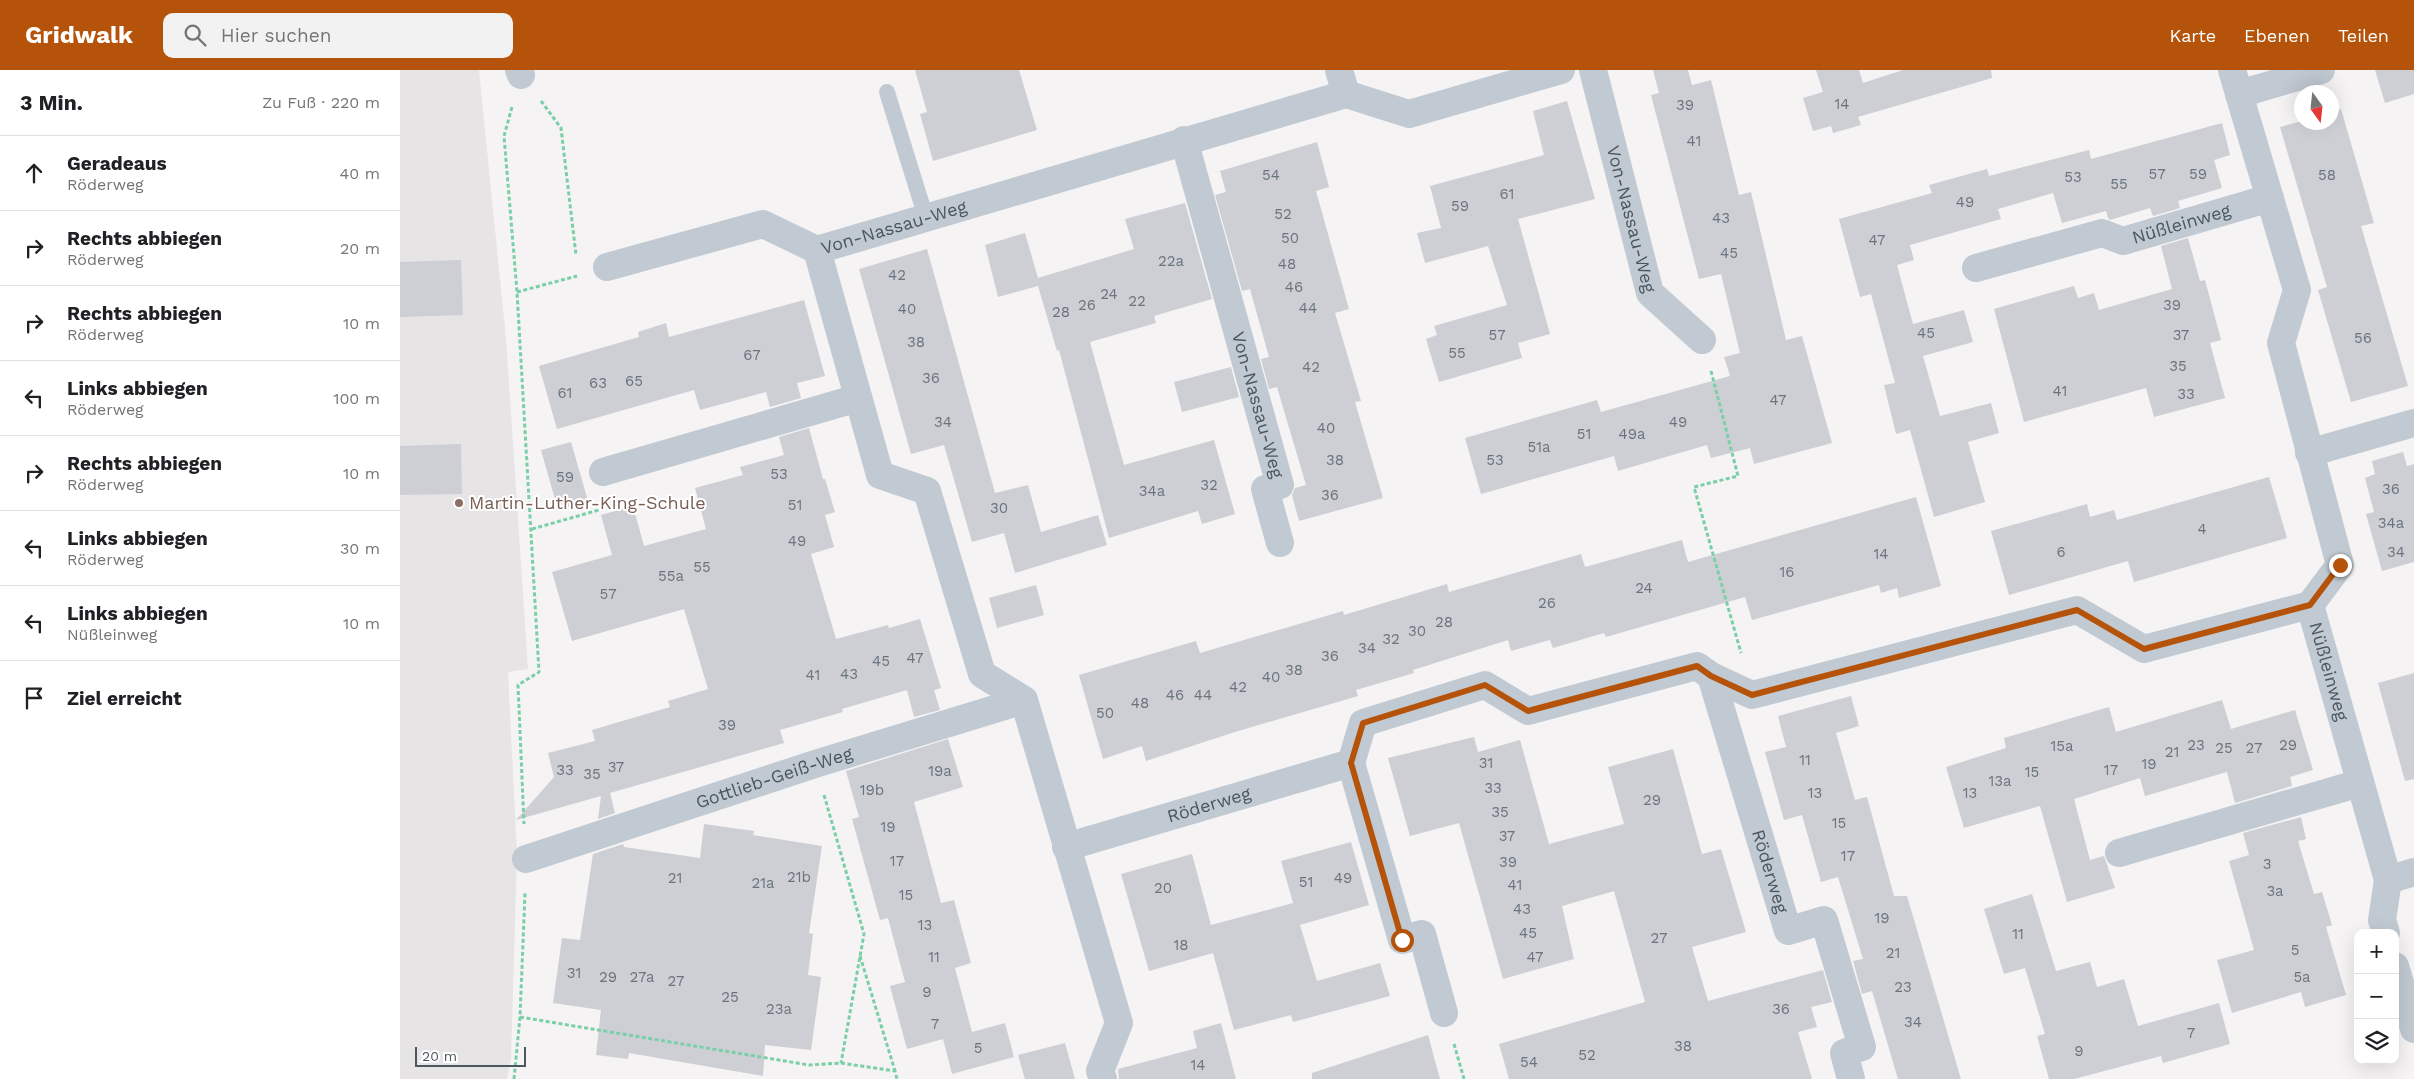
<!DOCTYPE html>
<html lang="de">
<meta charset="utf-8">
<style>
:root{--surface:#fff;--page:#f2f2f2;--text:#202124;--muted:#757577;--line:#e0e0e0;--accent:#b45309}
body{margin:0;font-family:"Work Sans",sans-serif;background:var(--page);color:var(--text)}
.controls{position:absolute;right:15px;bottom:15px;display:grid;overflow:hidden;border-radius:10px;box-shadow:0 5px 20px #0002}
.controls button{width:45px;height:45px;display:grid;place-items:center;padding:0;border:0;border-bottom:1px solid var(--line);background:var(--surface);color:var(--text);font:25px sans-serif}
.compass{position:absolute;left:1894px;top:15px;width:45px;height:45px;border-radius:50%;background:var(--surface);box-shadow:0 5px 20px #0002;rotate:165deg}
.scale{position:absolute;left:15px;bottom:12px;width:111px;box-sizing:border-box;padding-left:5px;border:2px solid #4a5661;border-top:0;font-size:14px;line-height:18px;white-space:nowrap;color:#4a5661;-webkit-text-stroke:4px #fff;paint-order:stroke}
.stop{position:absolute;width:15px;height:15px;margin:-11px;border:4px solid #b45309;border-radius:50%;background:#fff}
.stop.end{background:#b45309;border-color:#fff;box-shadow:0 1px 5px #0008}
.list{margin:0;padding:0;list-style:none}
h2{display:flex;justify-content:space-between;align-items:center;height:65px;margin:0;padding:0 20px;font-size:21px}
h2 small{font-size:16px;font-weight:400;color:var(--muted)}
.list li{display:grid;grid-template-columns:32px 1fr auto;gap:15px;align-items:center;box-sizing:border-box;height:75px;padding:0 20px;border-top:1px solid var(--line)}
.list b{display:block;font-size:19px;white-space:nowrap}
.list p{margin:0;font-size:16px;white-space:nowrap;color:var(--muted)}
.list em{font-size:16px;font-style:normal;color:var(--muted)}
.icon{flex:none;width:28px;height:28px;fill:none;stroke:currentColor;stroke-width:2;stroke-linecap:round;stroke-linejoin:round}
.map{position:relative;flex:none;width:2014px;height:1009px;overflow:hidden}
header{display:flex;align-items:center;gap:30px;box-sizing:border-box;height:70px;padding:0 25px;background:var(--accent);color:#fff}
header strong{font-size:24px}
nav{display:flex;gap:28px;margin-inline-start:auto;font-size:18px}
.search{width:350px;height:45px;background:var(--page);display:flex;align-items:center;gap:12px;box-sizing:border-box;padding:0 18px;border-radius:10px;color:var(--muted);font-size:19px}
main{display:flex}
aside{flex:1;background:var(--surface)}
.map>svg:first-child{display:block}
</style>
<header>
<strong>Gridwalk</strong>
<div class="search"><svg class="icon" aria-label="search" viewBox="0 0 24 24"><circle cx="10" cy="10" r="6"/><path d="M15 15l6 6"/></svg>Hier suchen</div>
<nav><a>Karte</a><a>Ebenen</a><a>Teilen</a></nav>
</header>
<main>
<aside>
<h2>3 Min.<small>Zu Fuß · 220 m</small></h2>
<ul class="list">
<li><svg class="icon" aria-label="ahead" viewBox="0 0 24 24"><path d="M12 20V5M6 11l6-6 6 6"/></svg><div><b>Geradeaus</b><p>Röderweg</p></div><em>40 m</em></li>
<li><svg class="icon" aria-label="right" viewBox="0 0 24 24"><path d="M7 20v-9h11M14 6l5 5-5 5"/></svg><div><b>Rechts abbiegen</b><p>Röderweg</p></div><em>20 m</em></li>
<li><svg class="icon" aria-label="right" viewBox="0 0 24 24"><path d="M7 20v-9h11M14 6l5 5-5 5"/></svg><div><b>Rechts abbiegen</b><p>Röderweg</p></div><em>10 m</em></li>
<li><svg class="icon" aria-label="left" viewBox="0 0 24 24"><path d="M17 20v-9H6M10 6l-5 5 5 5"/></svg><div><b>Links abbiegen</b><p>Röderweg</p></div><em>100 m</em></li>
<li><svg class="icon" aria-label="right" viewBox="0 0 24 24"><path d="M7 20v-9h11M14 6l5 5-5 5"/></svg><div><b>Rechts abbiegen</b><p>Röderweg</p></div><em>10 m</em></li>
<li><svg class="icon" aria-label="left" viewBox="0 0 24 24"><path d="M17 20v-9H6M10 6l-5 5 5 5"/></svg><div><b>Links abbiegen</b><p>Röderweg</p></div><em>30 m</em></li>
<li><svg class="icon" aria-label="left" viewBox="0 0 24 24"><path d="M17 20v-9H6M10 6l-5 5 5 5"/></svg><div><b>Links abbiegen</b><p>Nüßleinweg</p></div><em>10 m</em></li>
<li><svg class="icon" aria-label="arrive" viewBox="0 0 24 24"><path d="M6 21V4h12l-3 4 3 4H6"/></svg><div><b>Ziel erreicht</b></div></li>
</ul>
</aside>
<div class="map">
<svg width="2014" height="1009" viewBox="0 0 2014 1009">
<rect width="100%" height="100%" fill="#f5f3f3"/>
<!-- education -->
<path fill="#e6e4e5" d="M0,0H79L106,268L128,599L108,602L117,784L111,988L107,1009H0Z"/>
<!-- building -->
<path fill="#cdcfd5" d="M515,0H619L637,60L533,91L520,44L527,42Z
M1253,0H1288L1292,15L1311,10L1339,125L1351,122L1386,270L1402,266L1432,373L1354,394L1350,378L1311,388L1307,375L1218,401L1214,386L1081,424L1065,368L1197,330L1201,342L1330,306L1324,287L1340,283L1321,204L1299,209L1251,25L1259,23Z
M1416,0H1459L1463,13L1503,0H1591L1592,8L1458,47L1461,55L1433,63L1431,56L1413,61L1403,28L1423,22Z
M1975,0H2014V24L1985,33Z
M1167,31L1195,129L1118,149L1150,264L1118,273L1122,288L1039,312L1026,269L1037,265L1034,256L1107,235L1088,176L1025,193L1017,163L1041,158L1030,116L1144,85L1133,41Z
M1941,39L1974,153L1961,156L2008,316L1951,332L1918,220L1927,217L1880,57L1902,51L1932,52V42Z
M1822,53L1830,85L1814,90L1822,118L1778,131L1780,138L1753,146L1750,138L1710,150L1708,148L1706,141L1662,153L1653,123L1598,139L1601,149L1510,175L1514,190L1497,195L1513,254L1564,240L1573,272L1523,286L1540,346L1591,333L1599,363L1568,372L1585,432L1534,447L1510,360L1496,364L1484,315L1495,313L1471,224L1460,227L1439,149L1532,123L1529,115L1587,99L1589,106L1689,80L1691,89Z
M917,72L929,117L916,121L949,239L935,243L961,331L955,332L983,428L899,451L892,425L895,418L906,415L877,317L869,319L861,289L869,287L850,219L842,221L815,125L826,122L820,101Z
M785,133L812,229L754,246L756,253L690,272L724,395L814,370L835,444L802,454L798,441L709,468L659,280L657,281L638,216L598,227L585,175L625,163L638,208L734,179L725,149Z
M1788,168L1800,211L1805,210L1821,270L1810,273L1825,328L1754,347L1746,318L1624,352L1594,239L1674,216L1678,228L1694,223L1699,240L1772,219L1761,176Z
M527,179L595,423L628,415L641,462L698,445L707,475L615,503L604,463L572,472L544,375L511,384L459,199Z
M61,190L63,245L0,247V192Z
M404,230L425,306L397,313L401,328L370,337L366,322L300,340L294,320L157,359L139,296L239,267L238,262L266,253L269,267Z
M831,297L839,327L782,342L774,312Z
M409,358L423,409H425L435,442L425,445L434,477L411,484L436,569L488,555L489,558L520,549L541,618L534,620L540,640L514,647L507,620L442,639L443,642L380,660L384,673L210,723L215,743L198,749L201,726L116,750L154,707L148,683L195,671L192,660L270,637L268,631L308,619L284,539L172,571L152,502L212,485L201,445L233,436L244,476L306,459L295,418L343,405L340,397L384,385L379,367Z
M171,372L188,431L158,440L141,380Z
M61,374L62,424L0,425V376Z
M2003,382L2007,396L2014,394V492L1982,501L1966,444L1974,442L1965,408L1975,404L1972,391Z
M1869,407L1887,468L1734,512L1728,491L1609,525L1591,461L1687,434L1690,447L1714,440L1717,450Z
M1516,427L1541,516L1499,528L1497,518L1481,523L1479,515L1352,550L1345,527L1206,567L1204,563L1153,578L1150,570L1111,581L1108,570L1013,600L1014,603L956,620L958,626L838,661L746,691L742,676L703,689L679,605L796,571L800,583L943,541L944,545L1047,514L1049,522L1181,484L1185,497L1282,470L1288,492Z
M636,515L644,545L597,558L589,528Z
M2014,603V709L2005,711L1978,613Z
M1451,626L1459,656L1436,663L1455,730L1467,727L1494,826H1507L1561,1009H1498L1472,921L1462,924L1453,891L1463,889L1438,807L1421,812L1402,745L1384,750L1365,682L1386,677L1378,646Z
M1822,630L1831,659L1895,640L1913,700L1890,707L1892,716L1835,733L1827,702L1745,726L1740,708L1674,729L1690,790L1704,786L1715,818L1667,832L1640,736L1564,758L1546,697L1606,678L1604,668L1709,637L1716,662Z
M1074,667L1078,682L1120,670L1149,774L1224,754L1208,697L1273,679L1302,784L1321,779L1346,862L1292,877L1308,931L1423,900L1432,932L1411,937L1417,957L1398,962L1412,1009H1109L1099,974L1245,932L1214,821L1162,836L1174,889L1103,909L1059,753L1010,766L988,688Z
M548,669L563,717L514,732L541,833L554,830L571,893L555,898L572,962L605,953L614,987L552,1004L543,969L507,979L490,916L505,912L488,848L480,850L452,749L459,747L446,701Z
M1901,747L1906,769L1898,771L1914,824L1922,822L1932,855L1926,857L1946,925L1905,937L1901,922L1832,943L1817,890L1854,880L1829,791L1849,785L1843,763Z
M304,754L354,761L353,765L422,776L409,863L413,864L408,905L421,907L411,980L365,975L363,1006L229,983L228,989L196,985L201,940L153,933L162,868L180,870L193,784L223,774L224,777L300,788Z
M951,772L969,835L900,855L917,911L980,893L990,926L893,952L891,945L834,960L813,883L749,901L721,804L792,784L811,855L893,833L898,850L881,791Z
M1632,824L1656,901L1690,892L1697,917L1724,909L1738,956L1819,933L1830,974L1763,993L1761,986L1674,1009H1649L1637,966L1645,964L1625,898L1604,904L1584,839Z
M821,953L836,1009H719L718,999L797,978L793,961Z
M1028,965L1040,1009H912V1003Z
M665,973L675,1009H625L618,985Z"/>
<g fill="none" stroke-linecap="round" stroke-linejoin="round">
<!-- path -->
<path stroke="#7ad0a6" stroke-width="3" stroke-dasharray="4 2.5" stroke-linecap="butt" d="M141,31L161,58L176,185
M112,37L104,66L117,222L139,602L118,615L124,754
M117,222L177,206
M1311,301L1338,406L1294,417L1341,583
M132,459L213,436
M424,725L464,864L441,993
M460,886L495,1001
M120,947L409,995L441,993L495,1001L497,1009
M1054,974L1064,1009
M114,1009L120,947L125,823"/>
<!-- service -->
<path stroke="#c1cad2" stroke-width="16" d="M487,22L526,148"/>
<!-- minor -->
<g stroke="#c1cad2" stroke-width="28">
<path d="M119,0L121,5"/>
<path d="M939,0L946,24"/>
<path id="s1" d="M1193,0L1250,223L1302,270"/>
<path d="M1832,0L1897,220L1881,273L1940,495L1910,535"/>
<path d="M1839,24L1921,0"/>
<path id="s2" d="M784,70L880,415L865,419L880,473"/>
<path d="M417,180L480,405L527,421L582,604L624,630L719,953L700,1001L703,1009"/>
<path id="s3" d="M207,197L363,154L417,180L946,24L1009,44L1161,0"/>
<path id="s4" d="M1576,198L1702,163L1723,171L1870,128"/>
<path d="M1909,383L2014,353"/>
<path d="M203,402L458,328"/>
<path id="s5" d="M1910,535L1988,810L1982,850L1986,863"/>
<path id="s6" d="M1311,606L1388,861L1424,850L1462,977L1444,983L1451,1009"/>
<path d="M951,693L1002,870L1022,864L1044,943"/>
<path id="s7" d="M666,777L951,693L963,653L1085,615L1128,641L1297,596L1311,606L1352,625L1677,540L1744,579L1910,535"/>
<path d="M1719,783L1960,713"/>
<path id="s8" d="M126,789L415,694L624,630"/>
<path d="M1988,810L2014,802"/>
<path d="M1995,896L2014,959"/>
</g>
</g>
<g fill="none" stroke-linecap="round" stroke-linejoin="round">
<!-- route -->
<path stroke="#b45309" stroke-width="6" d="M1002,870L951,693L963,653L1085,615L1128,641L1297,596L1311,606L1352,625L1677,540L1744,579L1910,535L1940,495"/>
</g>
<!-- markers -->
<circle fill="#8d6e63" stroke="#fff" stroke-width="2" cx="59" cy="433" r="5"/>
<g text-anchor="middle" stroke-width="4" stroke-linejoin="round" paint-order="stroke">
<!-- number labels -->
<g font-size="15" fill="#6b747e">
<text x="1442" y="39">14</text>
<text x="1285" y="40">39</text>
<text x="1294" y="76">41</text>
<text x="1757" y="109">57</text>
<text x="1798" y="109">59</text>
<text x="871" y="110">54</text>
<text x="1927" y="110">58</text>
<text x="1673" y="112">53</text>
<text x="1719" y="119">55</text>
<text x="1107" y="129">61</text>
<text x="1565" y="137">49</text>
<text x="1060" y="141">59</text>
<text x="883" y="149">52</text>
<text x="1321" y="153">43</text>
<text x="890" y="173">50</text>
<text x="1477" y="175">47</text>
<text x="1329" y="188">45</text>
<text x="771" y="196">22a</text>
<text x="887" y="199">48</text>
<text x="497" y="210">42</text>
<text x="894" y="222">46</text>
<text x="709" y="229">24</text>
<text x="737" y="236">22</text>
<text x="687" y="240">26</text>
<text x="1772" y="240">39</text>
<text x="908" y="243">44</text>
<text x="507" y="244">40</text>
<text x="661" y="247">28</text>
<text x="1526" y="268">45</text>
<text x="1097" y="270">57</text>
<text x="1781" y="270">37</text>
<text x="1963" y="273">56</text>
<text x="516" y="277">38</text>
<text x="1057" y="288">55</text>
<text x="352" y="290">67</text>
<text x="1778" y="301">35</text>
<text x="911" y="302">42</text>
<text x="531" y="313">36</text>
<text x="234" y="316">65</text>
<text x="198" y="318">63</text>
<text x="1660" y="326">41</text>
<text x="165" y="328">61</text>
<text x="1786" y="329">33</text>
<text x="1378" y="335">47</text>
<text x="543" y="357">34</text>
<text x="1278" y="357">49</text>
<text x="926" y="363">40</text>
<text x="1184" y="369">51</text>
<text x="1232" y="369">49a</text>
<text x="1139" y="382">51a</text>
<text x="935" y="395">38</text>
<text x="1095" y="395">53</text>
<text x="379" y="409">53</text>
<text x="165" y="412">59</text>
<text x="809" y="420">32</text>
<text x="1991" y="424">36</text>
<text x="752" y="426">34a</text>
<text x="930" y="430">36</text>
<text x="395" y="440">51</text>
<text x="599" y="443">30</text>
<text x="1991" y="458">34a</text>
<text x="1802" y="464">4</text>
<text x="397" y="476">49</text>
<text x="1661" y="487">6</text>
<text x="1996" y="487">34</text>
<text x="1481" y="489">14</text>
<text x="302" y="502">55</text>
<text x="1387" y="507">16</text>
<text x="271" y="511">55a</text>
<text x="1244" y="523">24</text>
<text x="208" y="529">57</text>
<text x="1147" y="538">26</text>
<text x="1044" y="557">28</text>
<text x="1017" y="566">30</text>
<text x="991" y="574">32</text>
<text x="967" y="583">34</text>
<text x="930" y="591">36</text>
<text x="515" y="593">47</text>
<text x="481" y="596">45</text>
<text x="894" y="605">38</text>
<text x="449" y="609">43</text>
<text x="413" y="610">41</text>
<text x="871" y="612">40</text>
<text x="838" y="622">42</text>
<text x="775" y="630">46</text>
<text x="803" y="630">44</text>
<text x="740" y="638">48</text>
<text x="705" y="648">50</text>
<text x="327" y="660">39</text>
<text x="1796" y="680">23</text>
<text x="1888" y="680">29</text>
<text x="1662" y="681">15a</text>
<text x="1824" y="683">25</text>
<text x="1854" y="683">27</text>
<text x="1772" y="687">21</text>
<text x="1405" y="695">11</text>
<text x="1086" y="698">31</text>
<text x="1749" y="699">19</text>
<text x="216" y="702">37</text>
<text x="165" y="705">33</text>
<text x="1711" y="705">17</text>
<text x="540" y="706">19a</text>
<text x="1632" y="707">15</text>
<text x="192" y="709">35</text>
<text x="1600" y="716">13a</text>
<text x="1093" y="723">33</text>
<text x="472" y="725">19b</text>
<text x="1415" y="728">13</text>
<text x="1570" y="728">13</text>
<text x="1252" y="735">29</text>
<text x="1100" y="747">35</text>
<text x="1439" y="758">15</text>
<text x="488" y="762">19</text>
<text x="1107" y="771">37</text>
<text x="1448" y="791">17</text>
<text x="497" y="796">17</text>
<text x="1108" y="797">39</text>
<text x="1867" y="799">3</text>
<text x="399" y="812">21b</text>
<text x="275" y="813">21</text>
<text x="943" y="813">49</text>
<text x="906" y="817">51</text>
<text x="363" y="818">21a</text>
<text x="1115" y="820">41</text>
<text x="763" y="823">20</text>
<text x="1875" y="826">3a</text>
<text x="506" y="830">15</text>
<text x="1122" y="844">43</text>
<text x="1482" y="853">19</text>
<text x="525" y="860">13</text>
<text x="1128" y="868">45</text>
<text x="1618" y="869">11</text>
<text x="1259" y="873">27</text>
<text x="781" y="880">18</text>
<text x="1895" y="885">5</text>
<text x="1493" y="888">21</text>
<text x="534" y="892">11</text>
<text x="1135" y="892">47</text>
<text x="174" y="908">31</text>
<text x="208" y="912">29</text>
<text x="242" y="912">27a</text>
<text x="1902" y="912">5a</text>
<text x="276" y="916">27</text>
<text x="1503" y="922">23</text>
<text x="527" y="927">9</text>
<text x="330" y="932">25</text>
<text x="379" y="944">23a</text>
<text x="1381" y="944">36</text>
<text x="1513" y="957">34</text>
<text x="535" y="959">7</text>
<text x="1791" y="968">7</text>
<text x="1283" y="981">38</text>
<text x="578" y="983">5</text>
<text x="1679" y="986">9</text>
<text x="1187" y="990">52</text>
<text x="1129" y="997">54</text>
<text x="798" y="1000">14</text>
</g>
<!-- street labels -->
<g font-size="18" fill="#4a5661" stroke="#fff">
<text dy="6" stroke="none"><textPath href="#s1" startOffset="154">Von-Nassau-Weg</textPath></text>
<text dy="6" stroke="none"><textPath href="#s4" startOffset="214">Nüßleinweg</textPath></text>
<text dy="6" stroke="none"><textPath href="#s3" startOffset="302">Von-Nassau-Weg</textPath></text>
<text dy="6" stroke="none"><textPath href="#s2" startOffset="275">Von-Nassau-Weg</textPath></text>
<text dy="6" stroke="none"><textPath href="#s5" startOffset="69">Nüßleinweg</textPath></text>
<text dy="6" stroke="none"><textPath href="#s8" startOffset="261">Gottlieb-Geiß-Weg</textPath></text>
<text dy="6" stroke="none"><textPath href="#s7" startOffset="149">Röderweg</textPath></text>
<text dy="6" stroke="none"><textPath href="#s6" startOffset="204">Röderweg</textPath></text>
</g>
<!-- education labels -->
<g font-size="18" fill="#785e54" stroke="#fff" text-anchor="start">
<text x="69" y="439">Martin-Luther-King-Schule</text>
</g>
</g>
</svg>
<div class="controls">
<button>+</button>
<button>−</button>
<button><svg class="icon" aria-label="layers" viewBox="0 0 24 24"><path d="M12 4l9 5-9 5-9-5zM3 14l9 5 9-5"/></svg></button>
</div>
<svg class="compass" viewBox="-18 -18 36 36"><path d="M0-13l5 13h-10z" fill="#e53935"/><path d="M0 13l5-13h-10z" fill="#757577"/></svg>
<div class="scale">20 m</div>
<div class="stop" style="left:1002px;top:870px"></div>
<div class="stop end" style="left:1940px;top:495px"></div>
</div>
</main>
